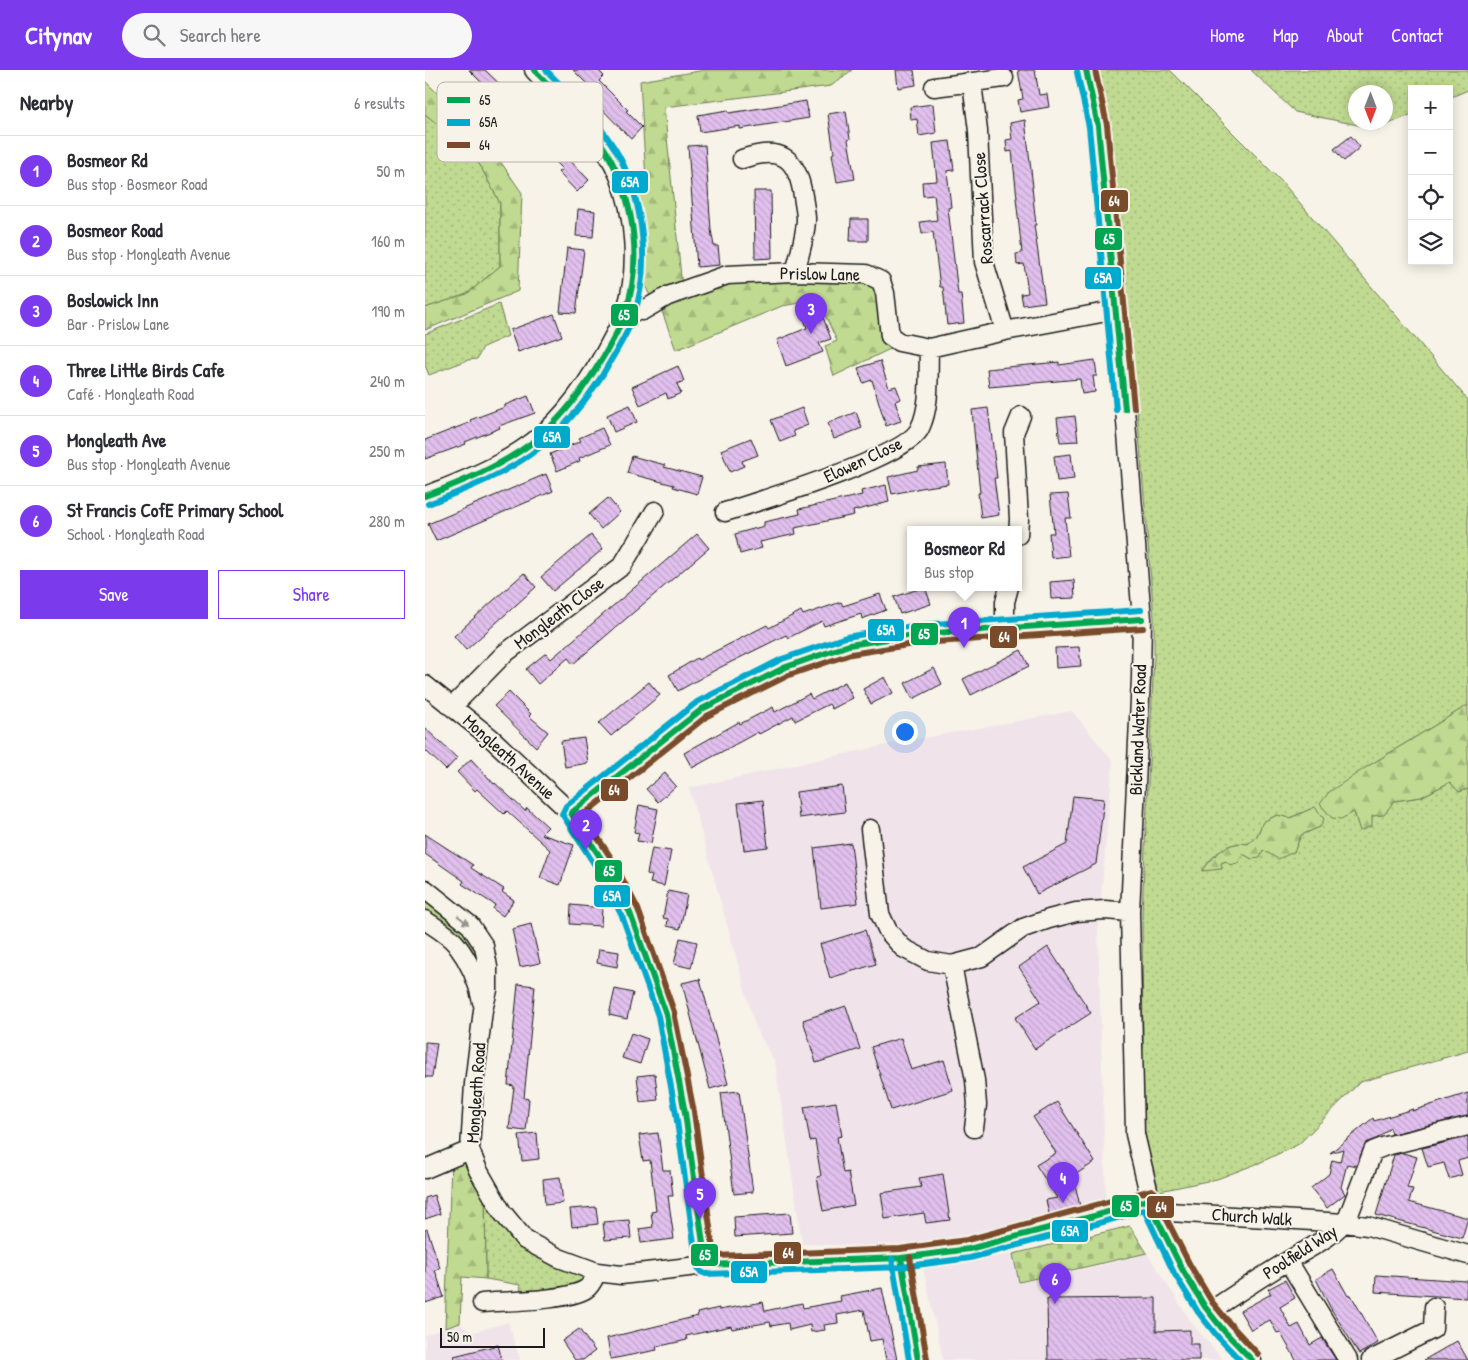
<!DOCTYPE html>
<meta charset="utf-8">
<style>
:root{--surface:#fff;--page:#f7f7f7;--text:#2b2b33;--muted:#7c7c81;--line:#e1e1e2;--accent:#7c3aed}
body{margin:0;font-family:"Patrick Hand",sans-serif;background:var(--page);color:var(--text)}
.controls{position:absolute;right:15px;top:15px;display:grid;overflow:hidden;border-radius:0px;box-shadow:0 2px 12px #0003}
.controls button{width:45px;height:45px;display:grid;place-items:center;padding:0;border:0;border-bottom:1px solid var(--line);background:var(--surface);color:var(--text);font:25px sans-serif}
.compass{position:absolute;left:923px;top:15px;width:45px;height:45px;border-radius:50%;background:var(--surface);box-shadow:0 2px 12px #0003;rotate:180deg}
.scale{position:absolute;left:15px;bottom:12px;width:105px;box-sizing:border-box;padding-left:5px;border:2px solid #1c1c1c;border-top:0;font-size:14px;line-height:18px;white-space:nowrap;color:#1c1c1c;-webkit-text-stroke:4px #f7f3e8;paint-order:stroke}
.you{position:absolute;left:479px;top:661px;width:18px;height:18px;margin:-12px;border:4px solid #fff;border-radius:50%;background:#1a73e8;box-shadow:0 0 0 8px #1a73e833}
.badge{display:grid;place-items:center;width:32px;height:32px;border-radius:50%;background:var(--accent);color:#fff;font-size:16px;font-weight:700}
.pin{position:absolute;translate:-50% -41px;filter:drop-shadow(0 1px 2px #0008)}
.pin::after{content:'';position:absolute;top:26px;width:18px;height:15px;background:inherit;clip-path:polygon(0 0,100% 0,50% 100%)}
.popup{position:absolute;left:482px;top:456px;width:115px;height:65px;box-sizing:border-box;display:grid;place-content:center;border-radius:0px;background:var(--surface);filter:drop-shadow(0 1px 4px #0005);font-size:16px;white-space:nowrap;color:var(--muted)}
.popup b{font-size:19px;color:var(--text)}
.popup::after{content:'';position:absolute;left:50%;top:100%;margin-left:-10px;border:10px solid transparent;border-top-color:var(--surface)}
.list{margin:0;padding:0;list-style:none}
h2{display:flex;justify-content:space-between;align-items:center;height:65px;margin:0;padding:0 20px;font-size:21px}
h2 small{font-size:16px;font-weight:400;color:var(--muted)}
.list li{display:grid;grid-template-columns:32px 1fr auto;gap:15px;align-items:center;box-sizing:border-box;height:70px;padding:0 20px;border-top:1px solid var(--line)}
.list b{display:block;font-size:19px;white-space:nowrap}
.list p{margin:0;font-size:16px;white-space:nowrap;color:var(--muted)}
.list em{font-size:16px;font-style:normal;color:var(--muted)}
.actions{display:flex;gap:10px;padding:15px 20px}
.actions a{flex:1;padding:11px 0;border:1px solid var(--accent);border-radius:0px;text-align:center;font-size:18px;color:var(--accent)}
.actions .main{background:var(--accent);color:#fff}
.icon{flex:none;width:28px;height:28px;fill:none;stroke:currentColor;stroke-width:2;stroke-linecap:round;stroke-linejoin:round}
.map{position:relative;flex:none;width:1043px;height:1290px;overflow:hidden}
header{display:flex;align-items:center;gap:30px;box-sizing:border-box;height:70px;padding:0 25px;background:var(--accent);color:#fff}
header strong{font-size:24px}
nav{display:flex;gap:28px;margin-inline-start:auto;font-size:18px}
.search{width:350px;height:45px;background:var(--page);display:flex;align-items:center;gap:12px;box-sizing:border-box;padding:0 18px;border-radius:28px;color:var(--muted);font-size:19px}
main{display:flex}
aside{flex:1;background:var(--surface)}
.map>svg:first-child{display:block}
</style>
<header>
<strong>Citynav</strong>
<div class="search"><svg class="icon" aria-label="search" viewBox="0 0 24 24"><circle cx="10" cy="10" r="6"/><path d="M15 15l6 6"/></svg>Search here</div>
<nav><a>Home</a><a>Map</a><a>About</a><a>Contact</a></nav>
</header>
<main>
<aside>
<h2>Nearby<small>6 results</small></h2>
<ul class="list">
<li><span class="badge">1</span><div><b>Bosmeor Rd</b><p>Bus stop · Bosmeor Road</p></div><em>50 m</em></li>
<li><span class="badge">2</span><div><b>Bosmeor Road</b><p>Bus stop · Mongleath Avenue</p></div><em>160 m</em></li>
<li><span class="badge">3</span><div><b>Boslowick Inn</b><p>Bar · Prislow Lane</p></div><em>190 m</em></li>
<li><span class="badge">4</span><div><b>Three Little Birds Cafe</b><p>Café · Mongleath Road</p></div><em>240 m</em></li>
<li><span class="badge">5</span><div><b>Mongleath Ave</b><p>Bus stop · Mongleath Avenue</p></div><em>250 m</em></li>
<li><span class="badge">6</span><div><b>St Francis CofE Primary School</b><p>School · Mongleath Road</p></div><em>280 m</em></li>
</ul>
<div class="actions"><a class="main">Save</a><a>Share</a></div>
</aside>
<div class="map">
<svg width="1043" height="1290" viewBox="0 0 1043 1290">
<defs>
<pattern id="green-dots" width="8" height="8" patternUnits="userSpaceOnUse" patternTransform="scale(1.25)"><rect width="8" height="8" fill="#c0da91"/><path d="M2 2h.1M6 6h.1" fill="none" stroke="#a4ba7c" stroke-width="1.8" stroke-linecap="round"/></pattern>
<pattern id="forest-firs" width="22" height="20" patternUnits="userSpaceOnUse" patternTransform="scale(1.25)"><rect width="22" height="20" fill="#c0da91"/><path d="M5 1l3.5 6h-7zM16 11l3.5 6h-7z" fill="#a4ba7c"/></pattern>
<pattern id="cemetery-stones" width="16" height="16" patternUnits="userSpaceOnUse" patternTransform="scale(1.25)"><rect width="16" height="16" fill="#c0da91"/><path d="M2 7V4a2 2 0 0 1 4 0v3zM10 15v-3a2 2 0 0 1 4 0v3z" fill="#a4ba7c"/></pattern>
<pattern id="building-back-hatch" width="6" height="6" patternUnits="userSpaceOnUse" patternTransform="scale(1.25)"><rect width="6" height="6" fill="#e1c0ed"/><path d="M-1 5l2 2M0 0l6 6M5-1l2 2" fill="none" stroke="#c0a4cb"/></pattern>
</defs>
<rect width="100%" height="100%" fill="#f7f3e8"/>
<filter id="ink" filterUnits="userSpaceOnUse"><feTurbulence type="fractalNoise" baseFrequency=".02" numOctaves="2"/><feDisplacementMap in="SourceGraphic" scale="10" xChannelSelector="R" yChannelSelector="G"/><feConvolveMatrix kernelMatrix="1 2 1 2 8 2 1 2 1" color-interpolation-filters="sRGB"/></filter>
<g filter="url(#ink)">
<!-- built -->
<path fill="#f0e4ea" d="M647,641L688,691L673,862L681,1131L571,1164L475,1177L377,1174L350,992L331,959L264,718L465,674Z
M722,1183L769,1256L798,1290H518L498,1197L588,1184L595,1212L674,1196Z
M83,1252L95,1290H0V1265L35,1253L46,1263Z"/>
<!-- green -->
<path fill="url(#green-dots)" stroke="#6e7b56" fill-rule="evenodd" d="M673,0H745L857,112L1043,330V635L940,698L929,742L935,760L946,746L959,744L969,731L996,727L1025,712L1034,722L1043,719V981L935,1012L874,1074L834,1093L792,1109L730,1122L717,1063L715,979H718L717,842L729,586V548L706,266L685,54ZM890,737L895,757L876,765L869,782L838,780L827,789L818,784L777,801C788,785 803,770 823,774L832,766L838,752L852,745L865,748Z
M826,0H1043V20L1024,28V19H987V44L952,59L870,42ZM931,22H961V52H931Z
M0,44L49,84L75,133V196L42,224L0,238Z
M74,234L83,266L58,277L52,289L43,290L4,305L0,295V264Z
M0,828L42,859L54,877L57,912L0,845Z
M60,1122L78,1156L110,1185L161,1204L155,1218L96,1222L95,1215L61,1209Z"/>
<!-- forest -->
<path fill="url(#forest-firs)" stroke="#6e7b56" d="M280,0H427L406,16L239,37L257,217L226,228L216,207L204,115L221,110L215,11Z
M0,11L62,72L97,123L93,221L0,260V238L42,224L75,196V133L49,84L0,44Z
M439,209L451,215L465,279L409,306L400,276L412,271L393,230L357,236L251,280L235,236L309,211Z
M1043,635V719L1034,722L1025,712L996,727L969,731L959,745L947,746V756L935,761L929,742L916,749L907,748L895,734L904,722L940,698Z
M890,737L899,749L895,757L876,765L869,782L853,789L838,780L835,788L827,789L818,784L813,793L805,795L801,791L796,793L797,799L777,801C789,786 802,770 823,774L832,766L838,752L852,745L865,748Z
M42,1087L60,1122L61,1209L37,1207L35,1253L20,1258L26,1093Z"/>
<!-- cemetery -->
<path fill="url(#cemetery-stones)" stroke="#6e7b56" d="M705,1156L722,1183L594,1212L588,1184Z"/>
<!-- building -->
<path fill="url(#building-back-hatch)" stroke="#1c1c1c" d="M44,0H60L141,78L137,82L164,110L152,122L133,102L137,99L104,66L101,69L93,61L96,57L53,17L57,13Z
M148,0H173L179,6L174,11L203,40L201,41L217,57L206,69L172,34L177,29Z
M471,0H489L491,15L473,18Z
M593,0H610L614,25L622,24L624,37L595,42L593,30L598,29Z
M381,31L384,48L315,59V56L275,62L273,45L303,40L304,43Z
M508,34L511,63L494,66L492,49L486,50L485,37Z
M421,41L425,69L423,70L430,109L412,112L407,84L409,83L403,44Z
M600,50L608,117H607L611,155H609L620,232L598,235L596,224L603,223L599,194L592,195L591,184L597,183L591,128H592L587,81L582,82L581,70L587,69L585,53Z
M926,66L935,77L919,91L909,79Z
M525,71L529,100L522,101L526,137L523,138L533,224H536L539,253L522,255L518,217H515L508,162L497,164L495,152L512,150L509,125L498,126L497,112L512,111L508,73Z
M280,75L286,160L289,176H293L295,195L272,197L263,76Z
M329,121H346L347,188L330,189Z
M153,139L170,141L168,167L151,166Z
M426,149H443V171H425Z
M142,178L159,180L151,243L135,242Z
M395,239L406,269L394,273L398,282L361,296L352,270L382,258L378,246Z
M129,244L137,266L93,282L85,260Z
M670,290L672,306H668L670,322L657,324L655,309L564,317L562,299L634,292V295Z
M455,291L464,318L471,316L476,329L470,331L476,351L461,356L447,310L438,313L433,298Z
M253,296L259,311L252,314L256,323L243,329L241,323L215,335L207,317Z
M103,326L110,343L74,356L75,358L40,372L41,374L0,389V370L46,352L45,350L80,337V335Z
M205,335L212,352L189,362L182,345Z
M377,338L383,355L368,361L370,366L355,372L346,350Z
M563,338L572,408H569L574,445L556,448L553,423H555L547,340Z
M431,342L437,358L409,369L403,353Z
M650,346L653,371L635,372L632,348Z
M177,358L185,375L154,388L155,391L132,401L125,384L156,371L154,368Z
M326,368L333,385L317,391L319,396L305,402L296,380Z
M646,384L649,409L632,411L629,386Z
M207,386L240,395L239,397L277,407L272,424L248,417L249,415L202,403Z
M521,394L523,414L501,417L467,424L463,407L493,400V397Z
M121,404L128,421L11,471L3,454Z
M461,415L464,432L428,441L429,445L370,458L371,464L335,472L337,478L315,484L310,464L339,456V452L375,444L374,439L437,425L436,421Z
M643,424L646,448H640L644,486L626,488L624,463H629L625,425Z
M183,428L195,442L176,459L164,444Z
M272,464L284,478L148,594L143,588L113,614L101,599L121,583L126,589Z
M166,465L178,479L128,521L116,507Z
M99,503L111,517L41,580L29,566Z
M649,510L650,528L626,529L625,512Z
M500,517L506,534L475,544L469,527Z
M455,524L461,540L437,549L436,544L399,556L397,551L363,568L361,565L294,598L253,621L244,605L272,588L273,590L342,555L344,558L376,541L378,545L416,532L418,536Z
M654,577L656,596L631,598L630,578Z
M596,580L604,596L546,625L538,609Z
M509,598L517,614L488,629L480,613Z
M460,607L468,623L446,634L438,619Z
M224,612L235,625L186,666L174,653Z
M420,612L428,628L407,639L404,634L370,651L368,646L334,664L333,662L267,698L259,683L314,652L315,654L348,637L350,642L384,624L387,629Z
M84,622L106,644L104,646L123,662L111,677L69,636Z
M0,658L32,688L21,700L0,680Z
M159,668L163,693L140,697L136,671Z
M46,689L69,714L70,713L100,741L102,738L123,757L116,764L149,775L135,815L115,808L125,780L82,741L79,744L52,719L50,721L32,702Z
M240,703L251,716L233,732L221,719Z
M417,716L420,742L374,748L371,722Z
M648,726L679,729L671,794L612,824L598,797L642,774Z
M338,730L343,777L319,780L313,733Z
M214,735L233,739L226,773L212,771L214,763L209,762Z
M0,764L48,795L46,798L79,819L77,822L89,830L78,846L68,839L70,835L37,814L39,811L0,784Z
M426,773L433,833L396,838L389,778Z
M227,778L246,781L239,816L225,813L227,806L222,804Z
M243,821L262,825L255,859L242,856L243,849L238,848Z
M146,835L177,838L176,856L145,854Z
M106,854L115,893L95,897L87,859Z
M440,860L451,894L405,908L395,874Z
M255,868L272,872L266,898L249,894Z
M623,877L666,943L610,979L590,948L616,931L594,897Z
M174,879L194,882L192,897L172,893Z
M275,909L303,1014L285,1019L257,913Z
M93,914L110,916L99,1028L104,1029L101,1061L84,1059L89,1016L83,1015Z
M190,919L208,923L202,949L184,945Z
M421,936L435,979L391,993L378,950Z
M206,963L223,969L215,994L197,988Z
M476,968L486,1000L519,990L528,1020L466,1040L446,977Z
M0,972L12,973L7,1007H0Z
M230,1004L233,1030L215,1032L212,1006Z
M314,1021L328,1122L309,1124L296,1023Z
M1043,1023V1046L967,1064L965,1058L953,1068L941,1073L931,1096L922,1094L916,1117L920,1124L902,1138L886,1118L904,1104L907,1090L915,1092L918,1079L905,1083L948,1048L949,1051L988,1039L987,1041Z
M411,1032L417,1066L412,1067L418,1103L423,1102L429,1135L398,1141L392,1107L396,1106L390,1070L385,1071L379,1037Z
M632,1032L670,1092L648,1106L655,1136L624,1144L621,1130L632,1128L611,1095L631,1083L608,1047Z
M112,1063L114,1089L97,1091L94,1065Z
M233,1063L238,1100H245L248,1126H243L249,1169L216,1173L214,1159L228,1157L226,1142L231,1141L225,1090L218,1091L214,1065Z
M1043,1067V1088L1033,1091L1037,1105L1024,1109L1019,1093L1003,1097L997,1078Z
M978,1083L992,1087L982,1118L988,1119L984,1132L1043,1148L1037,1168L951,1145L969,1085Z
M518,1104L525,1150L501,1153L499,1143L460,1149L456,1123L496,1117L494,1108Z
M135,1107L138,1133L120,1135L118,1109Z
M9,1125L15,1144L0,1149V1128Z
M171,1137L173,1154L147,1157L145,1139Z
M365,1143L367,1163L310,1167L309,1147Z
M204,1150L206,1168L180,1170L178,1152Z
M2,1159L15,1198L10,1200L19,1227L0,1233V1160Z
M908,1199L923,1226L926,1225L953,1273L934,1284L905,1237L891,1209Z
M951,1205L1042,1211L1041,1228L950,1222Z
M860,1210L870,1228L855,1237L866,1258L874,1254L885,1275L897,1268L911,1290H871L855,1262L852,1263L845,1250L826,1260L815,1241L846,1224L843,1219Z
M457,1218L472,1290H461L457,1269L445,1271L439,1240L412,1245L413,1253L399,1255L400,1260L386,1262L385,1255L364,1260L363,1253L346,1256L345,1252L307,1259L306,1256L261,1266L262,1270L231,1277L232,1280L186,1289L182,1268L273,1246L272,1243L294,1238V1240L338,1232L340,1241L377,1233L378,1238L416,1231L415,1226Z
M731,1228V1261L765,1260V1274H774V1290H623L622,1229Z
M154,1259L170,1281L158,1290H150L137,1271Z
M1032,1271L1043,1290H999Z
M73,1275L77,1290H30L29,1286Z"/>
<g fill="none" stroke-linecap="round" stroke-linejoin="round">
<!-- minor casing -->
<g stroke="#1c1c1c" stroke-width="21">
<path id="minor" d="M661,0L673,56L679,110L692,240L717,549L716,608L705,842L710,1064L728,1141L757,1199L780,1237L799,1261L827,1290
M547,13L553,61L559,192L580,261
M509,17L579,8
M317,89C355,76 372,86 378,126C379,134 381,142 381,149C381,164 374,187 370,202
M201,240L217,241L243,226L302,205L370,202L441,204L456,211L460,223L465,266L474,272L504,278L580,261L692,240
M0,426C37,412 76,396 108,372C144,345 170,303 190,264C194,256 199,248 201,240C214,200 210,144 194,106C177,63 139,32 109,0
M300,442C334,431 483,387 495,358C506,335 503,304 504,278
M593,465L594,449L589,363L596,346
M580,558V532L584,517
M0,615L66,668L146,743L181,796L205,843L241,944L260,1043L281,1195
M27,637L79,584L197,496L230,441
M146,743L277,639L361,597L424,575L495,564L717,549
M445,759L455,844L463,861L478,878L503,891L527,895L557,887L598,858L624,849L651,842L680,840L705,842
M0,819L45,855L59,876L63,897V920L58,940L49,1014L45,1080L53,1100L77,1142L100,1170L134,1188L172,1202L196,1205L281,1195L476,1188L544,1179L669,1146L725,1129
M0,850C10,857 24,865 31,874C44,891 53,911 57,932
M527,895L550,1010L552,1035L549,1058
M0,1099L45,1080
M728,1141L919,1153L943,1156L1043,1185
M476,1188L493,1290
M863,1191L923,1290
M57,1233C81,1231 142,1231 161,1219C167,1215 169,1208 172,1202
M784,1242C809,1225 835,1208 861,1192C882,1179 908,1168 923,1147L948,1081L961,1076L1043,1056
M946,1290L1008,1259L1009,1237"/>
</g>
<!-- minor -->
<use href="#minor" stroke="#f7f3e8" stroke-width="18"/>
<!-- bus-1 casing -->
<g stroke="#f7f3e8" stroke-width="10">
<path id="bus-1" d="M661,0L673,56L700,339
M0,426C37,412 76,396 108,372C133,352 153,327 170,300C181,283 193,263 200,243C217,195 210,137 187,92C169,56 137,29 109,0
M717,549L495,564L424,575L361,597L277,639L146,743L181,796L205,843L241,944L260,1043L281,1195L476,1188L544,1179L669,1146L725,1129L728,1141L757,1199L780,1237L799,1261L827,1290
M476,1188L493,1290"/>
</g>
<!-- bus-2 casing -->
<g stroke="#f7f3e8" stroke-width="10">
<path id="bus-2" d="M652,2L664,57L691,340
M3,434C42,419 81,404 114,378C140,358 160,332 178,304C188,286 201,267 208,248C226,198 219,133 194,86C176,53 147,27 121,0
M716,540L494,555L421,567L357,589L272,632L141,736L137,744L173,800L197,846L233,946L251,1044L272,1196L276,1202L281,1204L476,1197L545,1188L671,1154L719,1140L749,1203L773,1242L792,1266L815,1290
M467,1189L484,1290"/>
</g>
<!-- bus-3 casing -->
<g stroke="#f7f3e8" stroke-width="10">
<path id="bus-3" d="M670,0L682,55L709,338
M718,558L496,573L426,584L364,605L282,646L158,745L188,791L213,839L249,942L269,1042L289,1186L475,1179L542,1170L727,1120L733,1125L736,1138L765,1195L787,1232L806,1255L833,1284
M485,1187L502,1289"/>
</g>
<!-- bus-1 -->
<use href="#bus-1" stroke="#00a651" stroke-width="6"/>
<!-- bus-2 -->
<use href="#bus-2" stroke="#00a9ce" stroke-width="6"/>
<!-- bus-3 -->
<use href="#bus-3" stroke="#7a4b2a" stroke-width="6"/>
</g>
<!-- one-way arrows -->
<defs><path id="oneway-solid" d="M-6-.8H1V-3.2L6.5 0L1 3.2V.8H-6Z" transform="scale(1.25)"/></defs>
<use fill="#94928c" href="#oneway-solid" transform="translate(38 850) rotate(38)"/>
</g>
<g text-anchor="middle" stroke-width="4" stroke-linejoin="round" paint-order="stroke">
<!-- street labels -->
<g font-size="18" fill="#1c1c1c" stroke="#f7f3e8">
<text transform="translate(558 138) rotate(-94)" y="6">Roscarrack Close</text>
<text transform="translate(395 204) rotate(1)" y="6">Prislow Lane</text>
<text transform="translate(438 390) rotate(-25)" y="6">Elowen Close</text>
<text transform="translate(134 543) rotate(-37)" y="6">Mongleath Close</text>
<text transform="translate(713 660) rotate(-88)" y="6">Bickland Water Road</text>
<text transform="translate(84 687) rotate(42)" y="6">Mongleath Avenue</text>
<text transform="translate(51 1023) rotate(-86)" y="6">Mongleath Road</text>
<text transform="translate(827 1147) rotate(4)" y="6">Church Walk</text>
<text transform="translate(875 1182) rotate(-33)" y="6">Poolfield Way</text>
</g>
</g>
<!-- legend -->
<rect x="12" y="12" width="166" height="80" rx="8" fill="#f7f3e8" stroke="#b5b2ab" stroke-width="1"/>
<rect x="22" y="27" width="23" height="6" fill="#00a651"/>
<rect x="22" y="49" width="23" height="7" fill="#00a9ce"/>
<rect x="22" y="72" width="23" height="6" fill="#7a4b2a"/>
<g font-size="14" fill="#1c1c1c">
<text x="54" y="35">65</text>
<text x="54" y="57">65A</text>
<text x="54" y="80">64</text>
</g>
<g stroke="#f7f3e8" stroke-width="2">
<rect x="186" y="100" width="38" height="24" rx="5" fill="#00a9ce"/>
<rect x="675" y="119" width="29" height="24" rx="5" fill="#7a4b2a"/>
<rect x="669" y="157" width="29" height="24" rx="5" fill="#00a651"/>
<rect x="659" y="196" width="38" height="24" rx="5" fill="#00a9ce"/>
<rect x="185" y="233" width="29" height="24" rx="5" fill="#00a651"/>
<rect x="108" y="355" width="38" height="24" rx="5" fill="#00a9ce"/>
<rect x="442" y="548" width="38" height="24" rx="5" fill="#00a9ce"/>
<rect x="485" y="552" width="29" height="24" rx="5" fill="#00a651"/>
<rect x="564" y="555" width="29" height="24" rx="5" fill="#7a4b2a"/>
<rect x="175" y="708" width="29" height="24" rx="5" fill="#7a4b2a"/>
<rect x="169" y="789" width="29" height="24" rx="5" fill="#00a651"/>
<rect x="168" y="814" width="38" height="24" rx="5" fill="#00a9ce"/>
<rect x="686" y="1124" width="29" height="24" rx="5" fill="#00a651"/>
<rect x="721" y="1125" width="29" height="24" rx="5" fill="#7a4b2a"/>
<rect x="626" y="1149" width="38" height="24" rx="5" fill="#00a9ce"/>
<rect x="348" y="1171" width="29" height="24" rx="5" fill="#7a4b2a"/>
<rect x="265" y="1173" width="29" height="24" rx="5" fill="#00a651"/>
<rect x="305" y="1190" width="38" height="24" rx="5" fill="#00a9ce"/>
</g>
<g font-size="14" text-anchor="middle" font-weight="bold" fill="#fff">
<text x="205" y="117">65A</text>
<text x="689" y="136">64</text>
<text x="684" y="174">65</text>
<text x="678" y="213">65A</text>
<text x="199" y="250">65</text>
<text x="127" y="372">65A</text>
<text x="461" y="565">65A</text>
<text x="499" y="569">65</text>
<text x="579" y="572">64</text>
<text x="189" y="725">64</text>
<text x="184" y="806">65</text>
<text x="187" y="831">65A</text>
<text x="701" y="1141">65</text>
<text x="736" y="1142">64</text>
<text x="645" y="1166">65A</text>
<text x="363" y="1188">64</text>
<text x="280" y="1190">65</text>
<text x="324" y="1207">65A</text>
</g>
</svg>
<div class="controls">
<button>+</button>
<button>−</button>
<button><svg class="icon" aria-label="locate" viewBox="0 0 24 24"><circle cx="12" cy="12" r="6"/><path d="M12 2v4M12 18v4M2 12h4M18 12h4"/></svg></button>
<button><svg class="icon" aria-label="layers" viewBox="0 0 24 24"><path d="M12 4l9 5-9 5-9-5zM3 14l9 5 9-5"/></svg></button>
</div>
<svg class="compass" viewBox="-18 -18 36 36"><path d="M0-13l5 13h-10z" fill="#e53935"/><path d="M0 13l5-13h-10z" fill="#7c7c81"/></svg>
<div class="scale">50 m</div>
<div class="you"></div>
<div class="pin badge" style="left:539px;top:578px">1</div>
<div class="popup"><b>Bosmeor Rd</b>Bus stop</div>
<div class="pin badge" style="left:161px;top:780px">2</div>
<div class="pin badge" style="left:386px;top:264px">3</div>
<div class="pin badge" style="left:638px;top:1133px">4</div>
<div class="pin badge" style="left:275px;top:1149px">5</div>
<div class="pin badge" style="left:630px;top:1234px">6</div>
</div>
</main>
